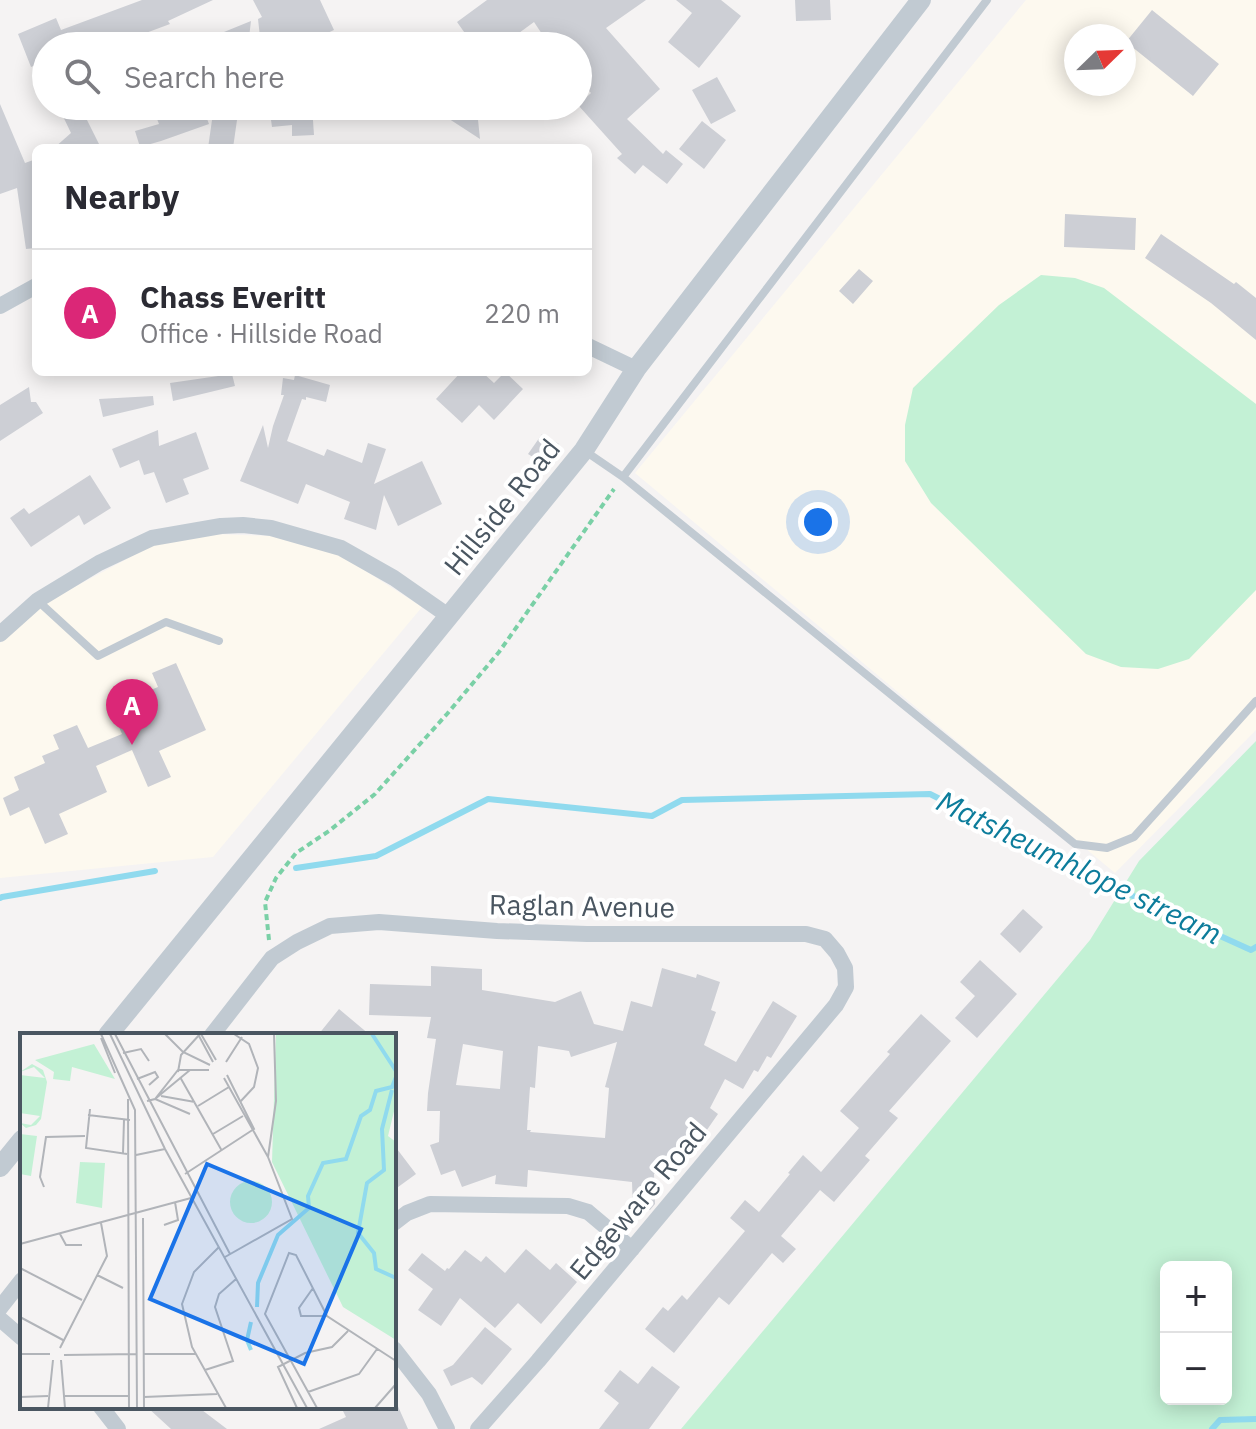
<!DOCTYPE html>
<meta charset="utf-8">
<style>
:root{--surface:#fff;--page:#f7f7f7;--text:#2b2b33;--muted:#7c7c81;--line:#e1e1e2;--accent:#db2777}
body{margin:0;font-family:"IBM Plex Sans",sans-serif;background:var(--page);color:var(--text)}
.controls{position:absolute;right:24px;bottom:24px;display:grid;overflow:hidden;border-radius:12px;box-shadow:0 4px 20px #0003}
.controls button{width:72px;height:72px;display:grid;place-items:center;padding:0;border:0;border-bottom:2px solid var(--line);background:var(--surface);color:var(--text);font:40px sans-serif}
.compass{position:absolute;left:1064px;top:24px;width:72px;height:72px;border-radius:50%;background:var(--surface);box-shadow:0 4px 20px #0003;rotate:67deg}
.you{position:absolute;left:818px;top:522px;width:28px;height:28px;margin:-20px;border:6px solid #fff;border-radius:50%;background:#1a73e8;box-shadow:0 0 0 12px #1a73e833}
.badge{display:grid;place-items:center;width:52px;height:52px;border-radius:50%;background:var(--accent);color:#fff;font-size:26px;font-weight:700}
.pin{position:absolute;translate:-50% -66px;filter:drop-shadow(0 2px 4px #0008)}
.pin::after{content:'';position:absolute;top:42px;width:28px;height:24px;background:inherit;clip-path:polygon(0 0,100% 0,50% 100%)}
.list{margin:0;padding:0;list-style:none}
h2{display:flex;justify-content:space-between;align-items:center;height:104px;margin:0;padding:0 32px;font-size:34px}
h2 small{font-size:26px;font-weight:400;color:var(--muted)}
.list li{display:grid;grid-template-columns:52px 1fr auto;gap:24px;align-items:center;box-sizing:border-box;height:128px;padding:0 32px;border-top:2px solid var(--line)}
.list b{display:block;font-size:30px;white-space:nowrap}
.list p{margin:0;font-size:26px;white-space:nowrap;color:var(--muted)}
.list em{font-size:26px;font-style:normal;color:var(--muted)}
.icon{flex:none;width:44px;height:44px;fill:none;stroke:currentColor;stroke-width:2;stroke-linecap:round;stroke-linejoin:round}
.map{position:relative;flex:none;width:1256px;height:1429px;overflow:hidden}
.search{position:absolute;background:var(--surface);box-shadow:0 4px 20px #0003;left:32px;top:32px;width:560px;height:88px;display:flex;align-items:center;gap:20px;box-sizing:border-box;padding:0 28px;border-radius:44px;color:var(--muted);font-size:30px}
.panel{position:absolute;background:var(--surface);box-shadow:0 4px 20px #0003;left:32px;top:144px;width:560px;height:232px;border-radius:12px}
.map>svg:first-child{display:block}
</style>
<div class="map">
<svg width="1256" height="1429" viewBox="0 0 1256 1429">
<rect width="100%" height="100%" fill="#f5f3f3"/>
<!-- commercial -->
<path fill="#fdf9ef" fill-rule="evenodd" d="M1026,0H1256V730L1115,873L635,473ZM1076,36H1124V84H1076Z
M210,534L271,536L342,556L422,607L213,857L0,878V643L41,605L155,544Z"/>
<!-- green -->
<path fill="#c3f1d5" fill-rule="evenodd" d="M1041,275L1075,278L1104,288L1256,404V590L1189,659L1158,669L1121,667L1086,654L931,503L905,461V425L913,388L999,305Z
M1256,741V1429H681L1090,940L1139,861ZM1166,1267H1226V1399H1166Z"/>
<g fill="none" stroke-linecap="round" stroke-linejoin="round">
<!-- stream -->
<path stroke="#90daee" stroke-width="6" d="M296,868L376,856L488,799L652,816L682,800L930,794L1143,901L1251,950L1256,947
M0,898L2,897L155,871
M1212,1429L1220,1420L1256,1419"/>
</g>
<!-- building -->
<path fill="#cdcfd5" fill-rule="evenodd" d="M142,0H213L168,21L170,24L111,46H46V60L31,67L18,34L56,18L61,30Z
M253,0H320L334,30L299,46H261L258,19L262,17Z
M487,0H646L606,28L660,89L627,119L663,154L666,150L683,164L667,184L643,165L635,174L617,158L622,154L578,105L591,93L578,79V46H550L534,22L501,46H474L457,22Z
M676,0H721L741,16L699,68L668,42L692,13Z
M795,0H830L831,20L796,21Z
M1152,10L1219,64L1193,96L1126,42Z
M251,21L248,46H192V45Z
M717,77L736,111L711,124L692,90Z
M0,104L25,163L36,159V248L26,249L17,188L0,194Z
M58,106H80L101,148H54L71,133Z
M214,106H239L233,148H208Z
M269,106H312L314,135L292,136V125L272,127Z
M477,110L480,139L440,113Z
M204,111L209,124L161,141L140,147L135,131L159,124L157,119L174,112L176,119Z
M702,121L726,140L704,169L679,149Z
M1065,214L1136,218L1135,250L1064,247Z
M1161,234L1234,284L1236,282L1256,298V340L1211,303L1145,258Z
M859,269L873,281L853,304L839,291Z
M461,372H482L494,383L505,372L523,389L494,420L479,405L462,423L436,399Z
M232,374L235,386L173,401L170,383Z
M295,375L330,385L326,402L306,397V400L302,399L287,441L324,456L327,449L362,463L368,443L386,449L374,484L422,461L442,504L398,526L384,495L376,530L344,519L350,502L306,484L298,504L240,481L263,425L268,448L273,426L284,395H281L283,378L294,380Z
M29,387L31,402H36L43,413L0,441V405Z
M153,396L154,405L103,417L99,399Z
M158,430L159,446L196,432L209,469L183,479L189,494L166,503L154,472L144,475L139,460L120,468L112,449Z
M542,434L559,444L546,465L528,454Z
M90,475L111,508L84,525L79,515L31,547L10,518L24,508L29,514Z
M176,663L206,730L159,751L171,777L148,787L132,750L96,766L107,792L59,814L68,834L45,844L29,807L10,816L3,798L19,790L14,777L45,763L42,756L59,749L53,735L77,725L88,748L122,734L116,720L146,707L141,694L158,687L152,673Z
M1023,909L1043,927L1020,953L1000,934Z
M980,960L1017,994L977,1038L955,1018L975,996L960,982Z
M431,966L482,969V990L555,1002L581,991L594,1024L623,1031L631,1001L652,1007L662,968L696,978L697,974L720,982L711,1010L716,1012L704,1045L736,1062L773,1001L797,1016L771,1058L767,1056L758,1072L754,1070L743,1089L725,1079L710,1108L718,1114L702,1137L654,1174L655,1204L650,1210L633,1211L632,1182L528,1170L527,1187L495,1184L496,1175L462,1187L455,1170L441,1175L430,1145L439,1142L440,1111H427L428,1093L436,1039L427,1038L431,1017L369,1015L370,984L431,986ZM617,1042L605,1087L609,1088L605,1138L530,1132L531,1130H527L530,1087L535,1088L538,1046L569,1051L571,1057ZM463,1044L503,1051L500,1089L456,1085Z
M339,1009L370,1035H318Z
M921,1014L951,1041L889,1111L898,1118L865,1156L870,1160L834,1202L820,1190L781,1236L796,1249L783,1263L772,1253L729,1305L719,1297L674,1353L645,1329L663,1307L668,1311L682,1295L687,1300L745,1231L730,1218L745,1200L759,1212L790,1174L788,1173L803,1155L821,1172L859,1128L840,1111L890,1054L887,1052Z
M394,1145L416,1174L394,1190Z
M526,1249L550,1270L556,1263L577,1282L541,1324L518,1303L495,1328L460,1298L441,1326L418,1310L433,1289L408,1270L422,1253L445,1271L447,1268L449,1269L465,1250L481,1262L486,1256L505,1273Z
M485,1327L512,1349L482,1385L472,1377L451,1386L443,1370L453,1365Z
M652,1366L680,1387L649,1429H599L619,1403L604,1391L620,1370L638,1384Z
M397,1404L408,1429H319L346,1417L341,1407H394Z
M147,1407H198L227,1429H171Z"/>
<g fill="none" stroke-linecap="round" stroke-linejoin="round">
<!-- path -->
<path stroke="#7ad0a6" stroke-width="4" stroke-dasharray="6 4" stroke-linecap="butt" d="M269,940L265,902L276,878L296,853L329,831L375,794L447,714L499,652L614,489"/>
<!-- service -->
<path stroke="#c1cad2" stroke-width="8" d="M585,451L623,477L1075,844L1107,848L1134,837L1256,701
M623,477L987,0
M38,601L98,656L166,622L219,641"/>
<!-- minor -->
<path stroke="#c1cad2" stroke-width="16" d="M0,306L36,286
M588,346L636,369
M0,634L38,600L99,563L152,538L221,526L243,525L271,528L341,548L394,578L450,617
M212,1035L272,958L297,942L330,926L379,922L497,931L587,934H806L825,939L837,953L845,968L846,987L836,1005L538,1361L478,1429
M394,1223L407,1213L430,1204L568,1206L588,1212L632,1249
M0,1308L22,1280
M0,1319L22,1338
M394,1349L429,1394L447,1429
M101,1407L118,1429"/>
<!-- tertiary -->
<path stroke="#c1cad2" stroke-width="20" d="M108,1035L584,450L636,369L921,0
M0,1167L22,1140"/>
</g>
<g text-anchor="middle" stroke-width="8" stroke-linejoin="round" paint-order="stroke">
<!-- street labels -->
<g font-size="28" fill="#4a5661" stroke="#fff">
<text transform="translate(502 507) rotate(-51)" y="10">Hillside Road</text>
<text transform="translate(582 906) rotate(1)" y="10">Raglan Avenue</text>
<text transform="translate(638 1201) rotate(-50)" y="10">Edgeware Road</text>
</g>
<!-- water labels -->
<g font-size="30" font-style="italic" fill="#0c7c9b" stroke="#fff">
<text transform="translate(1079 868) rotate(26)" y="10">Matsheumhlope stream</text>
</g>
</g>
<!-- overview -->
<g transform="translate(20 1033)">
<rect width="376" height="376" fill="#f5f3f3"/>
<path d="M256,1H376V70L368,103L376,109V307L323,274L252,129ZM74,11L95,46L52,34L50,48L33,46L34,39L15,27ZM12,31L23,37L27,49L21,86L16,92L6,95L0,90L11,92L20,83L0,80V42L25,45L14,34L0,39ZM0,101L17,103L11,143L0,141ZM60,129L85,130L82,175L56,170ZM210 169a21 21 0 1 1 42 0a21 21 0 1 1-42 0Z" fill="#c3f1d5"/>
<path fill="none" stroke="#90daee" stroke-width="4" d="M352,1L376,38M372,57L362,96L364,137L347,150L338,200L354,220L356,236L376,245M237,274L238,250L258,202L289,175L288,163L303,130L326,126L341,83L350,77L356,58L372,54L376,44M231,289L227,307L231,317"/>
<path fill="none" stroke="#b1b4b9" stroke-width="2" d="M81,1L115,77L117,375M90,1L145,116L287,375M95,1L210,221M145,1L163,19L190,32M181,1L196,27M214,1L229,11L238,35L234,54L220,69M179,3L193,29M81,5L95,40M103,20L121,16L129,28M206,29L222,4M170,37L135,66L170,81M158,39L161,22L180,1M160,44L202,118M204,45L248,124M117,46L135,39L138,44L129,52M141,63L175,69M108,66L109,375M127,68L135,66L158,37H189M178,73L209,54M70,76L66,115L107,121M68,82L110,87M193,101L223,83M103,120L104,87M116,122L145,116M165,141L234,96L207,42M24,154L20,144L26,104L65,103M123,185L124,375M144,192L158,187L155,169M40,201L46,212H62M0,211L171,165M199,214L174,239L162,271L172,314L206,375M205,224L272,186L248,124L256,68L254,1M0,235L62,267M77,242L103,255M293,255L279,275L281,283H307M0,284L43,307M40,315L87,223L81,190M0,321H30M124,321H175M44,322L117,321M41,327L45,375M185,337L213,328L195,274L199,261L216,246M288,359L339,341L357,316M45,363H109M0,364L28,363M124,364L197,361M28,375L33,327M277,375L258,334L285,320L312,314L328,298M297,375L245,281L269,220L276,222L307,283L376,328M355,375L376,351"/>
<path fill="#1a73e8" fill-opacity="0.15" stroke="#1a73e8" stroke-width="4" d="M187,131L341,196L284,331L130,266Z"/>
<rect width="376" height="376" fill="none" stroke="#4a5661" stroke-width="4"/>
</g>
</svg>
<div class="controls">
<button>+</button>
<button>−</button>
</div>
<svg class="compass" viewBox="-18 -18 36 36"><path d="M0-13l5 13h-10z" fill="#e53935"/><path d="M0 13l5-13h-10z" fill="#7c7c81"/></svg>
<div class="you"></div>
<div class="pin badge" style="left:132px;top:745px">A</div>
<div class="search"><svg class="icon" aria-label="search" viewBox="0 0 24 24"><circle cx="10" cy="10" r="6"/><path d="M15 15l6 6"/></svg>Search here</div>
<section class="panel">
<h2>Nearby<small></small></h2>
<ul class="list">
<li><span class="badge">A</span><div><b>Chass Everitt</b><p>Office · Hillside Road</p></div><em>220 m</em></li>
</ul>
</section>
</div>
